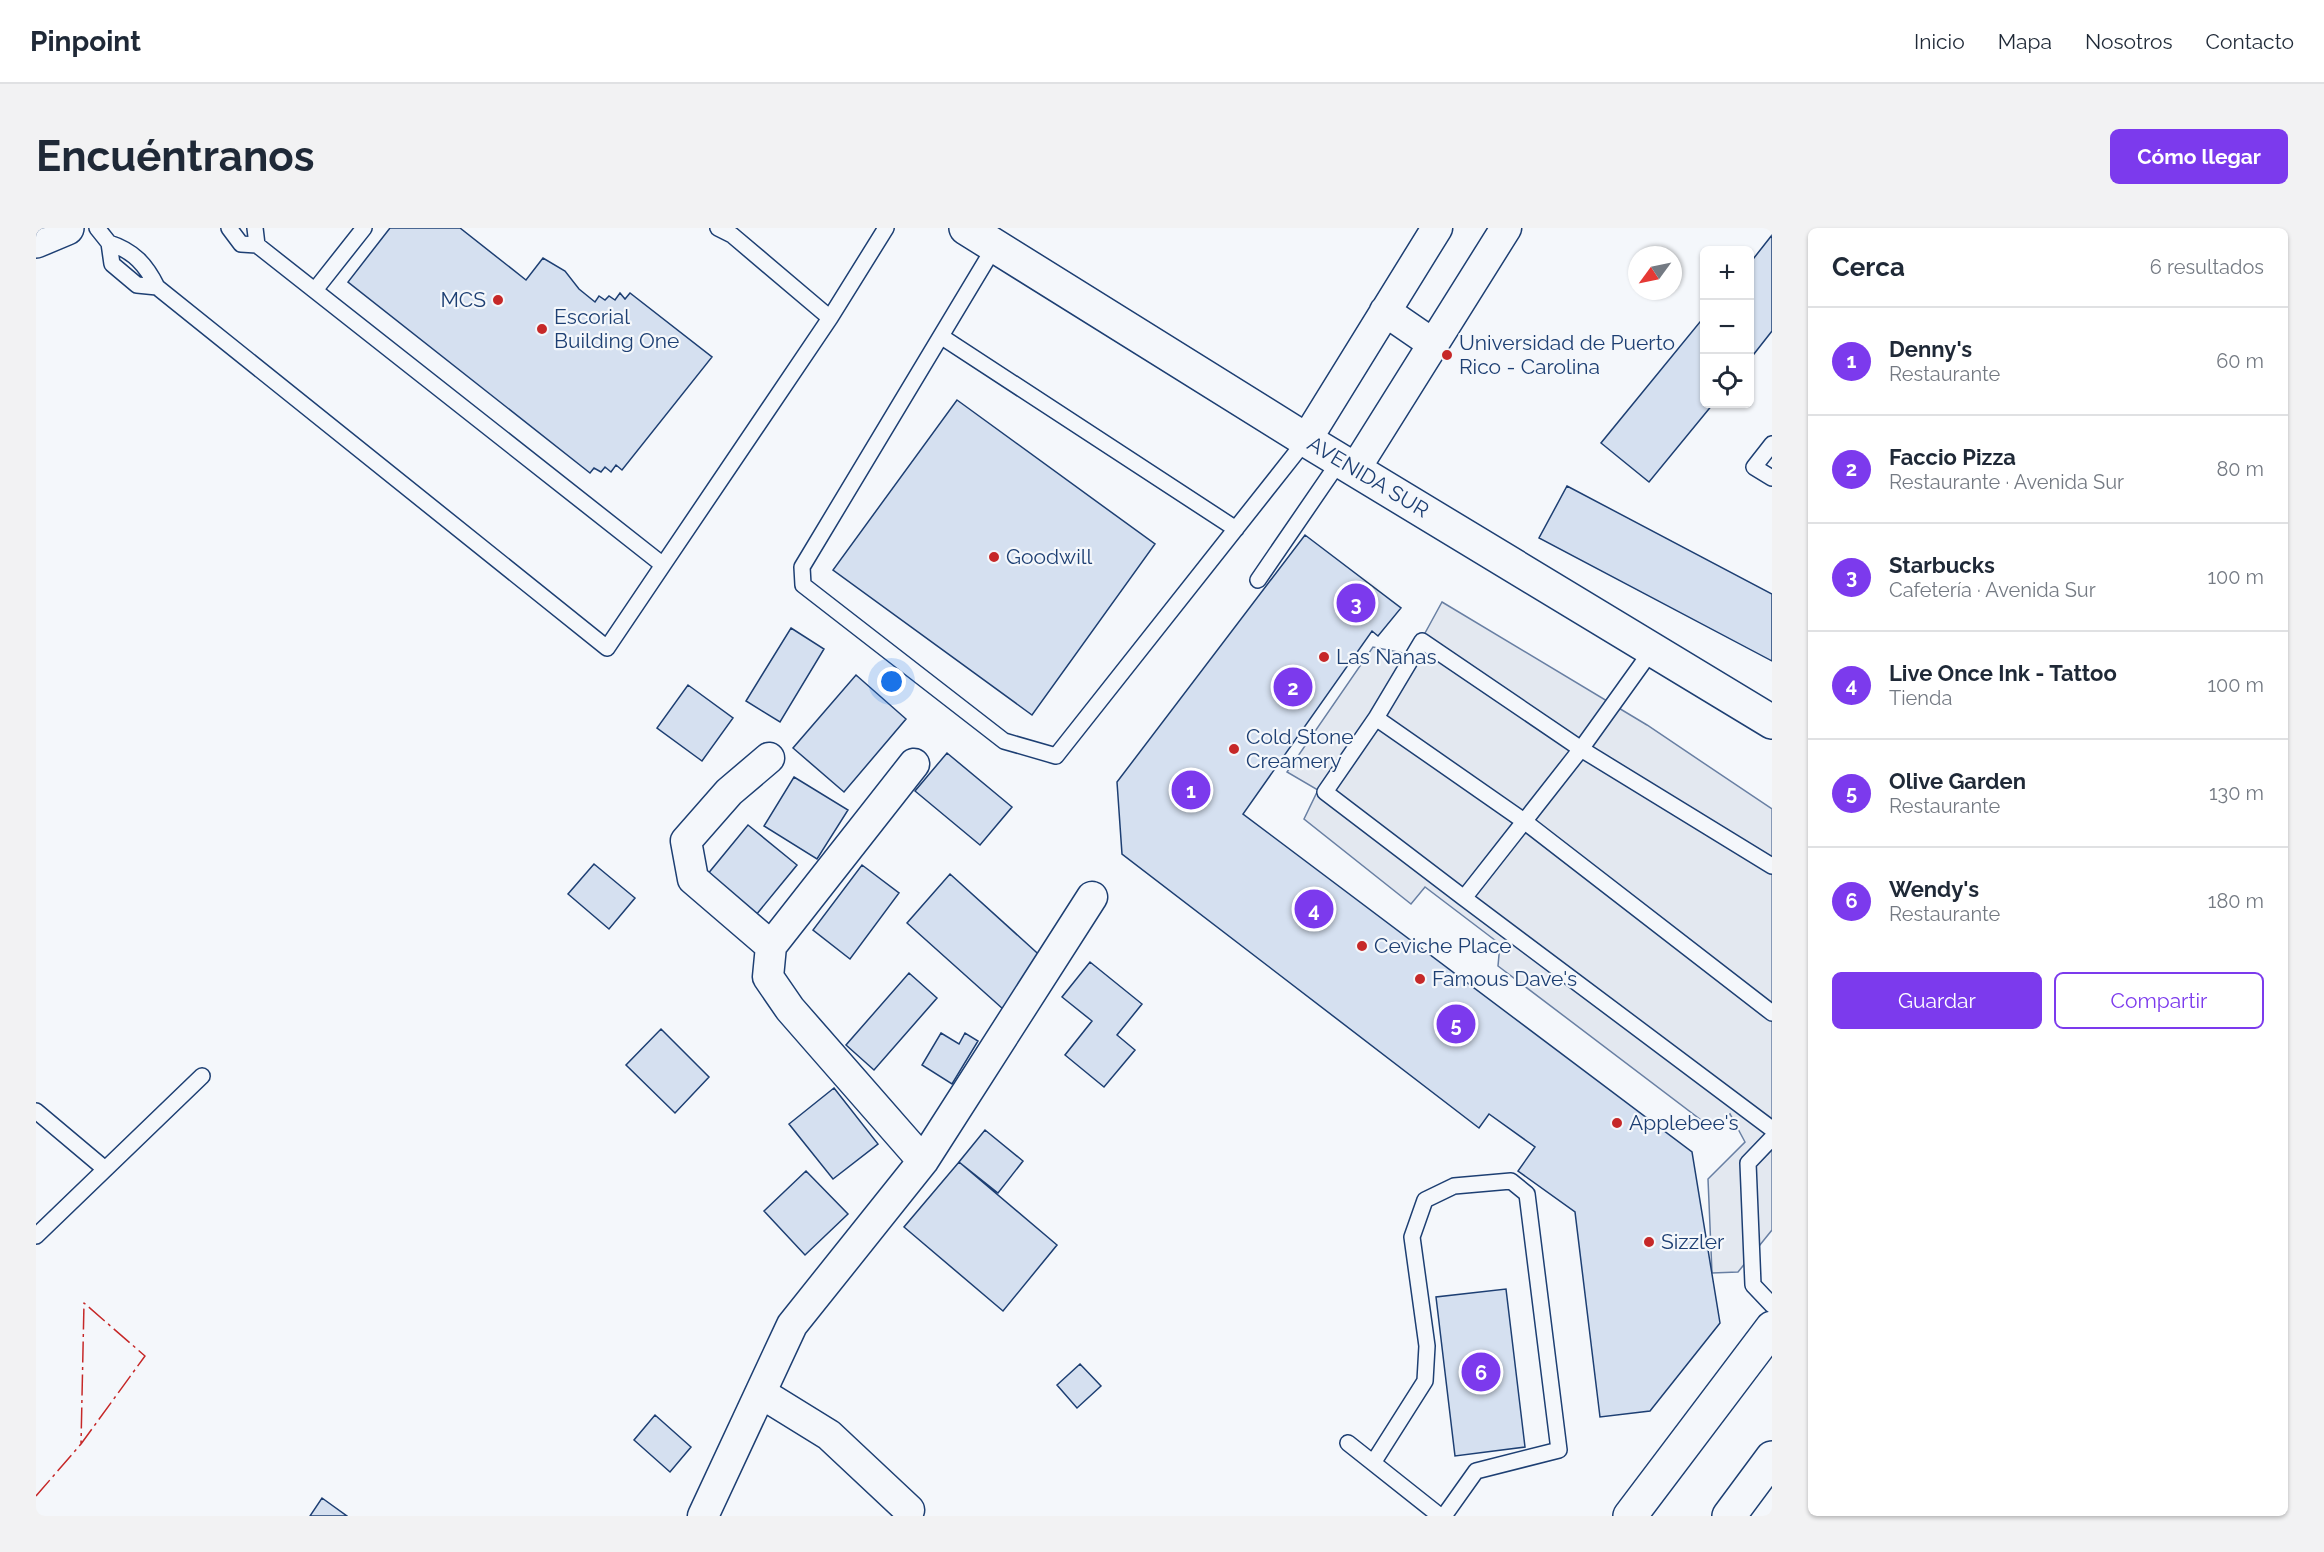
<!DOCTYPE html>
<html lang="es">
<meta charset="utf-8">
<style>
:root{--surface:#fff;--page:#f2f2f3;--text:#1f2937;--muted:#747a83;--line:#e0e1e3;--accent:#7c3aed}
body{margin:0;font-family:Raleway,sans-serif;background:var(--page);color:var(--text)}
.controls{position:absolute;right:18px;top:18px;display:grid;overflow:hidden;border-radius:9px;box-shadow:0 2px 4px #0004}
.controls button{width:54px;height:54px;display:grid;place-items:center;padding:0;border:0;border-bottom:2px solid var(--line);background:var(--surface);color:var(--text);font:30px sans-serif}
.compass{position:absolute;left:1592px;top:18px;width:54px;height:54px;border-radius:50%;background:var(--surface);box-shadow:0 2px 4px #0004;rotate:237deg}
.you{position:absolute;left:856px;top:454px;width:21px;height:21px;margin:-15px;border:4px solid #fff;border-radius:50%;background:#1a73e8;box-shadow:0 0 0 9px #1a73e833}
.badge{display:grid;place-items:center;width:39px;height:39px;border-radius:50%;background:var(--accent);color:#fff;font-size:20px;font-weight:700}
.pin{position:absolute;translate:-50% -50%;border:3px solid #fff;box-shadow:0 2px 6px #0006}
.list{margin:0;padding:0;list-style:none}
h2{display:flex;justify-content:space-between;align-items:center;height:78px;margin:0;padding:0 24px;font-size:26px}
h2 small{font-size:20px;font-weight:400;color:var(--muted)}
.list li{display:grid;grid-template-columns:39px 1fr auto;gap:18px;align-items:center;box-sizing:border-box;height:108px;padding:0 24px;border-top:2px solid var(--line)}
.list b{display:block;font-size:22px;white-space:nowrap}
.list p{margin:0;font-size:20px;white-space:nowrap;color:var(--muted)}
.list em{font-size:20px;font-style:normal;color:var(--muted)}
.actions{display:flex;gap:12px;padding:18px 24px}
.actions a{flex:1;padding:14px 0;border:2px solid var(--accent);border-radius:9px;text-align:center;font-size:21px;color:var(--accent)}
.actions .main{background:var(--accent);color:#fff}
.icon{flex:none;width:33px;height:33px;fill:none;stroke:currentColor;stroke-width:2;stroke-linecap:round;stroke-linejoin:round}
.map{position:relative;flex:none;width:1736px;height:1288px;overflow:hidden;border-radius:9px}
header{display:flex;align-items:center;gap:36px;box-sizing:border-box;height:84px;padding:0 30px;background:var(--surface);border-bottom:2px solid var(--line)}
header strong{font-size:28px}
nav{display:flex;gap:33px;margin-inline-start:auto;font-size:21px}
.intro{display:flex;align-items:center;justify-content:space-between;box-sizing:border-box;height:144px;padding:0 36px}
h1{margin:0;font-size:42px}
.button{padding:15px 27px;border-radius:9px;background:var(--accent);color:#fff;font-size:21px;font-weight:700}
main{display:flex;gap:36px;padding:0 36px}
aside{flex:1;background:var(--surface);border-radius:9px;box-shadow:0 2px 4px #0004}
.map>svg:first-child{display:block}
</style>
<header>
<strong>Pinpoint</strong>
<nav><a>Inicio</a><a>Mapa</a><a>Nosotros</a><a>Contacto</a></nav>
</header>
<div class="intro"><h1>Encuéntranos</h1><a class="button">Cómo llegar</a></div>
<main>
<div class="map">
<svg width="1736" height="1288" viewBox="0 0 1736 1288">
<rect width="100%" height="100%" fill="#f4f7fb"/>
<!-- parking -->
<path fill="#e3e8f0" stroke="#687fa3" stroke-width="1.5" d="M1406,374L1611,497L1736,581V1002L1702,1044L1676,1045L1672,951L1709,914L1694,886L1677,901L1462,738L1464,716L1389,659L1375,676L1268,591L1282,562L1251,544L1337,419L1377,427Z"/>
<!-- building -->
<path fill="#d5e0f0" stroke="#1d3f73" stroke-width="1.5" d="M354,0H424L490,52L507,30L529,43L543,61L559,74L563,68L569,72L573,68L579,72L584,65L589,71L594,65L676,129L586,242L580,237L575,244L569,239L565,244L558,240L554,245L312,54Z
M1736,7V103L1714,131V35Z
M1668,89V176H1677L1613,254L1565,215Z
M921,172L1119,316L996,487L797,342Z
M1531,258L1736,366V433L1503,310Z
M1269,307L1365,380L1342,408L1336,403L1207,586L1656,924L1684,1095L1614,1183L1564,1189L1539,984L1482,943L1499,919L1453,886L1443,900L1086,626L1081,554Z
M755,400L788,421L744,494L710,473Z
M820,447L870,491L808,564L757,520Z
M652,457L697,490L666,533L621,500Z
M911,525L976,579L944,617L879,563Z
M758,549L812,582L781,631L728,598Z
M712,597L761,637L720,687L671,647Z
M558,636L599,670L573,701L532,666Z
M826,637L863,665L814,731L777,702Z
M914,646L1010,733L967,781L871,695Z
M1054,734L1106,776L1081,807L1099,822L1068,859L1029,827L1056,793L1026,769Z
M873,745L901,770L838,842L810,817Z
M625,801L673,849L639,885L590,837Z
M905,805L923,816L929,805L942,813L916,856L886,837Z
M798,860L842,916L797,951L753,896Z
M949,902L987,933L962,965L923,934Z
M923,934L1021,1017L967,1083L868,999Z
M770,943L812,986L769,1027L728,983Z
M1470,1061L1489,1219L1419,1228L1400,1069Z
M1044,1136L1065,1158L1041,1180L1021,1157Z
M619,1187L655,1219L634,1244L598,1212Z
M286,1270L311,1288H274Z"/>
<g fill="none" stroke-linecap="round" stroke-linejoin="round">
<!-- lane casing -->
<g stroke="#1d3f73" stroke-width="18">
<path id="lane" d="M61,0L73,15L76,36L101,57L121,59
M193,0L205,16L221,17L627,337L794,90L850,0
M219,0L221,17
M682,0L696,7L794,90
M73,15C98,23 110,37 121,59L571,420L627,337
M959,18L766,339L767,357L968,513L1020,528L1270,212
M279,62L328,0
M906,109L1200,301
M1736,216L1718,239L1736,250
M1222,352L1305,231
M1616,422L1545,521L1736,638
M1340,490L1386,413L1545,521L1428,670L1736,901
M1428,670L1289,564L1340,490L1488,593L1736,785
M0,883L69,941
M1736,910L1712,935L1717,1057L1736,1077
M0,1008L166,848
M1312,1215L1404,1288
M1337,1235L1389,1153L1391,1118L1376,1009L1389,972L1418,958L1475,953L1491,966L1523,1222L1440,1243L1408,1288"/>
</g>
<!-- street casing -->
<g stroke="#1d3f73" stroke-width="33">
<path id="street" d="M1349,83L1397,116
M1270,212L1401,0
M1319,241L1470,0
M733,530L693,564L650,613L657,651L735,718
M878,536L735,718L732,749L754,781L887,933
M725,1165L793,1207L873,1282
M667,1288L756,1097L887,933L1056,669"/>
</g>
<!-- secondary casing -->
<g stroke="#1d3f73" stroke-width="36">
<path id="secondary" d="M930,0L1270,212L1736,494
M0,13L31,0
M1594,1288L1736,1100
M1693,1288L1736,1230"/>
</g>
<!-- lane -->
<use href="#lane" stroke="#f4f7fb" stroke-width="15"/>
<!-- street -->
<use href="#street" stroke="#f4f7fb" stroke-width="30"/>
<!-- secondary -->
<use href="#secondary" stroke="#f4f7fb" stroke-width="33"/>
<!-- power -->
<path stroke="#c62828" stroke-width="1.5" stroke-dasharray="21 4.5 3 4.5" stroke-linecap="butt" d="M0,1268L45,1216L109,1128L48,1075L45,1216"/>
</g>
<!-- markers -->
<g fill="#c62828" stroke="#f4f7fb" stroke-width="2">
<circle cx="462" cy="72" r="6"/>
<circle cx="506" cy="101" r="6"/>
<circle cx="1411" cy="127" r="6"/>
<circle cx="958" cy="329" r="6"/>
<circle cx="1288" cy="429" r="6"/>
<circle cx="1198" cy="521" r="6"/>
<circle cx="1326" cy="718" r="6"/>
<circle cx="1384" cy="751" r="6"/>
<circle cx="1581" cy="895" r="6"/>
<circle cx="1613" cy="1014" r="6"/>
</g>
<g text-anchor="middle" stroke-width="4.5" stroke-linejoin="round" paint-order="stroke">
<!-- poi labels -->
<g font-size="21" fill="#1d3f73" stroke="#f4f7fb" text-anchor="start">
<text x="450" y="79" text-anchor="end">MCS</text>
<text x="518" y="96">Escorial<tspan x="518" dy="24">Building One</tspan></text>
<text x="1423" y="122">Universidad de Puerto<tspan x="1423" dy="24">Rico - Carolina</tspan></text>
<text x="970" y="336">Goodwill</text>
<text x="1300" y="436">Las Nanas</text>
<text x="1210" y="516">Cold Stone<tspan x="1210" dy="24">Creamery</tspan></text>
<text x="1338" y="725">Ceviche Place</text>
<text x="1396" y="758">Famous Dave's</text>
<text x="1593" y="902">Applebee's</text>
<text x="1625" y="1021">Sizzler</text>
</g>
<!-- street labels -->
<g font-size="21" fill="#1d3f73" stroke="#f4f7fb">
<text transform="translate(1332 249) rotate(31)" y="7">AVENIDA SUR</text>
</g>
</g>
</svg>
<div class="controls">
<button>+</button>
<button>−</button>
<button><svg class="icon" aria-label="locate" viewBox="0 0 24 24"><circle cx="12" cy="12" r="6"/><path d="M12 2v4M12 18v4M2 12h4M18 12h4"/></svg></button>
</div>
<svg class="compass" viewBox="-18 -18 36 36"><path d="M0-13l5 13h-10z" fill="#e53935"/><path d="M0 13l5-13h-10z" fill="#747a83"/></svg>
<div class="you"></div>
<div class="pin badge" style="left:1155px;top:562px">1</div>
<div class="pin badge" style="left:1257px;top:459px">2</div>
<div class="pin badge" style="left:1320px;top:375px">3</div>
<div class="pin badge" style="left:1278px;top:681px">4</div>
<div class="pin badge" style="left:1420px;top:796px">5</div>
<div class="pin badge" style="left:1445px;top:1144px">6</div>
</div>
<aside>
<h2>Cerca<small>6 resultados</small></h2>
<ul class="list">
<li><span class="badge">1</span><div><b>Denny's</b><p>Restaurante</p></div><em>60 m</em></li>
<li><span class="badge">2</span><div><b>Faccio Pizza</b><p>Restaurante · Avenida Sur</p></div><em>80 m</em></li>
<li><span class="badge">3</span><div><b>Starbucks</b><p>Cafetería · Avenida Sur</p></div><em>100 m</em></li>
<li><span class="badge">4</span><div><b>Live Once Ink - Tattoo</b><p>Tienda</p></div><em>100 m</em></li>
<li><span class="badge">5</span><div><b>Olive Garden</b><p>Restaurante</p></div><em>130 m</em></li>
<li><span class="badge">6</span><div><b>Wendy's</b><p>Restaurante</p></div><em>180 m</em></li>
</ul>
<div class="actions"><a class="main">Guardar</a><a>Compartir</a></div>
</aside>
</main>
